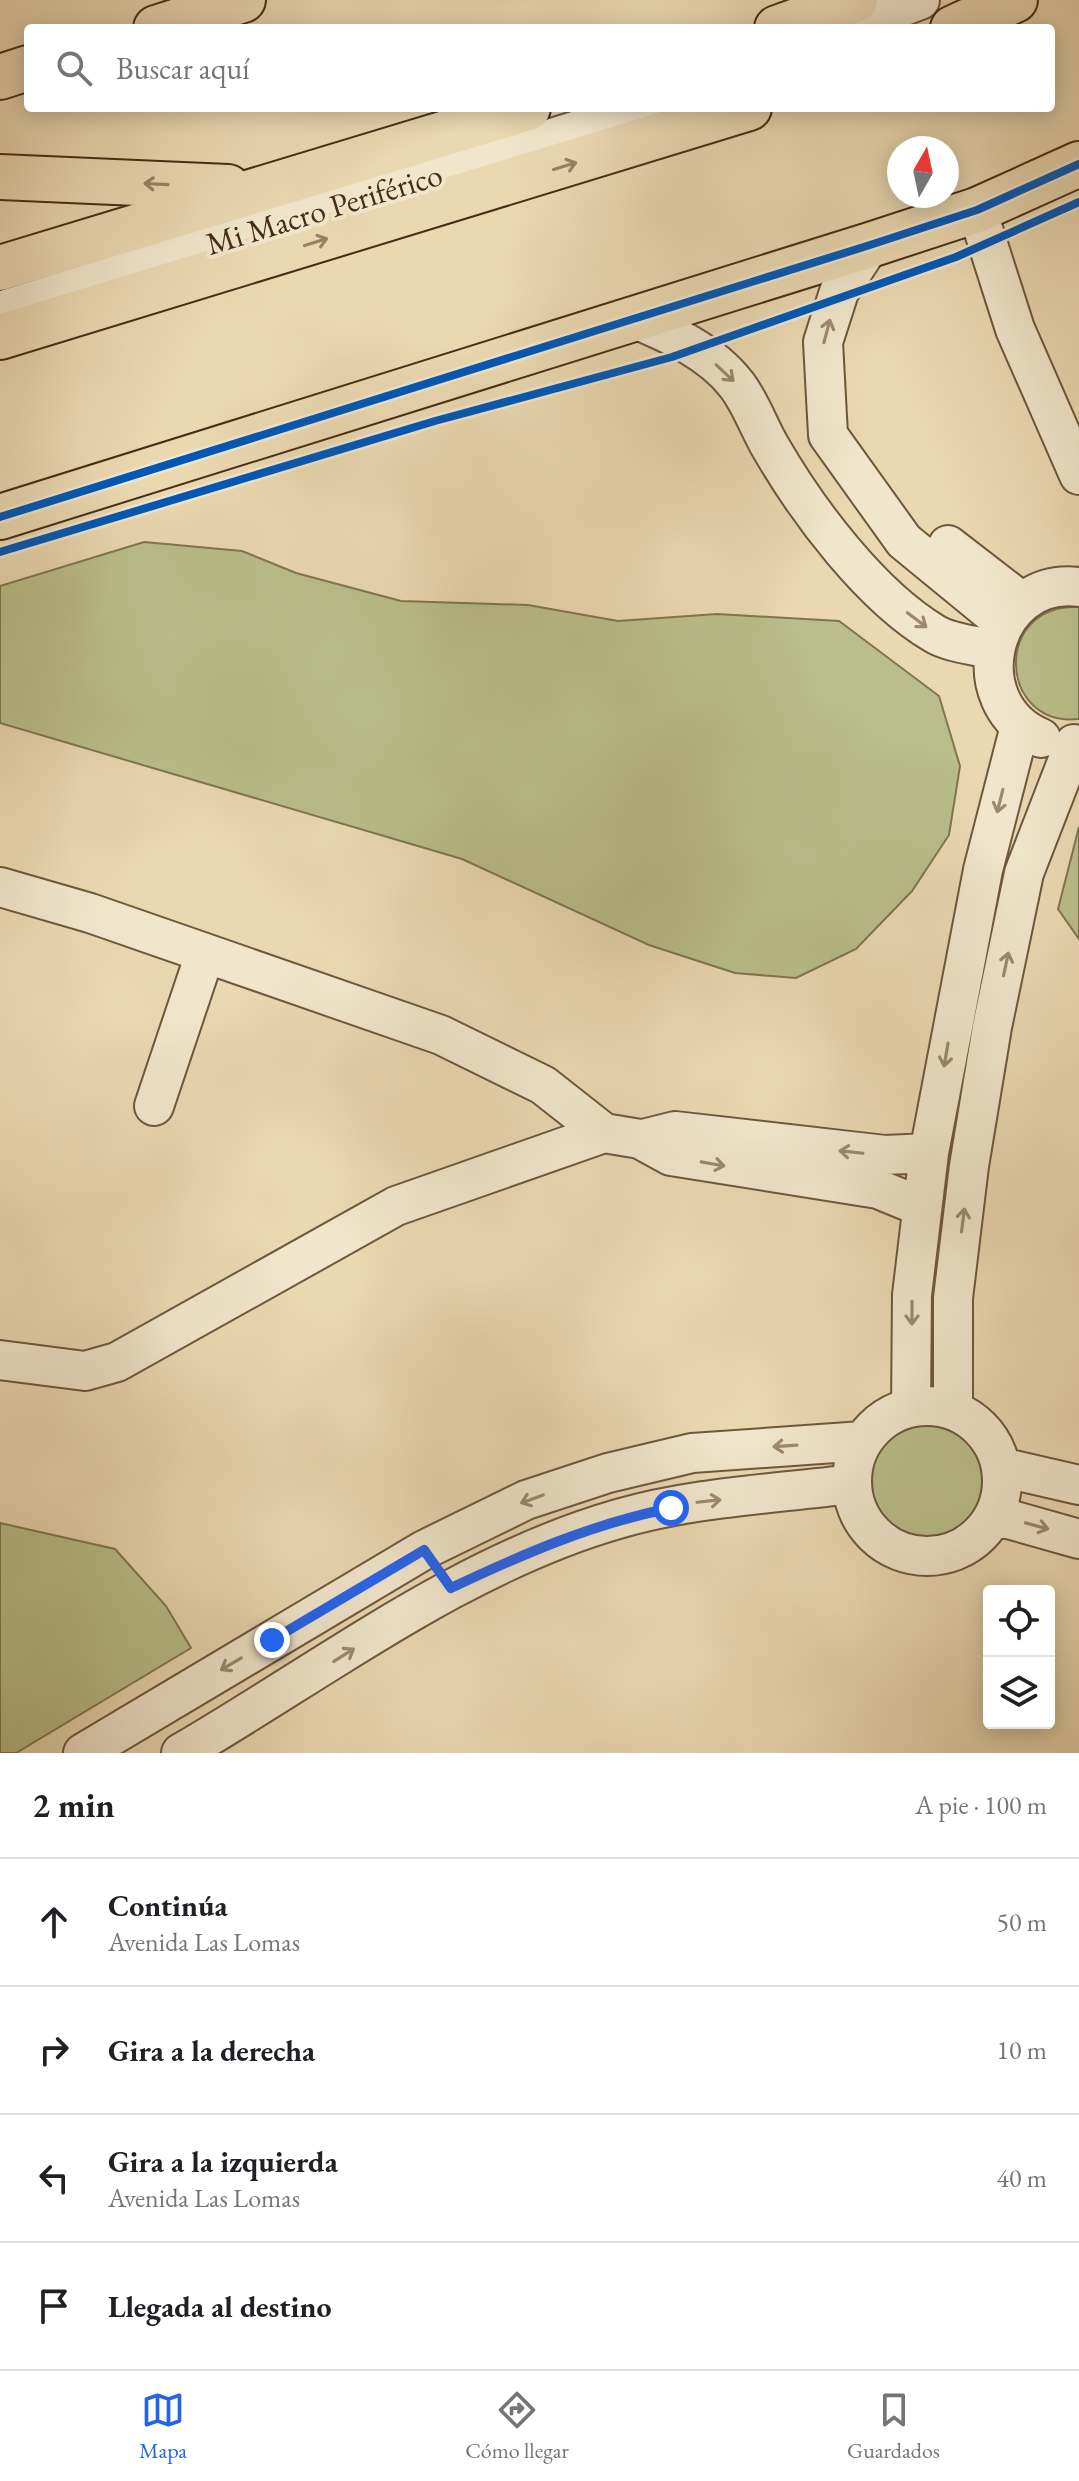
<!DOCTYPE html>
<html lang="es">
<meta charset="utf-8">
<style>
:root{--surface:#fff;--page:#f2f2f2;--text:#202124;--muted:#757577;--line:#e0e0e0;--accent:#2563eb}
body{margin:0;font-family:"EB Garamond",serif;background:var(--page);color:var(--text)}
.controls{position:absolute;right:24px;bottom:24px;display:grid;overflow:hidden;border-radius:8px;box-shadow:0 4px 20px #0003}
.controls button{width:72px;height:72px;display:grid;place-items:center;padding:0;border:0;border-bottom:2px solid var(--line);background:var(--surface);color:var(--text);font:40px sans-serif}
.compass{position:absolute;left:887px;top:136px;width:72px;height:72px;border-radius:50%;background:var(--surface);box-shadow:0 4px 20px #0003;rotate:9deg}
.stop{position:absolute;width:24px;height:24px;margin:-18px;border:6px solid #2563eb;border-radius:50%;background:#fff}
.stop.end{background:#2563eb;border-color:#fff;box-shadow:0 2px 8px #0008}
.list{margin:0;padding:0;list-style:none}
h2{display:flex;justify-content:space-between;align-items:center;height:104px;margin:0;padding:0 32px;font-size:34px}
h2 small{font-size:26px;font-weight:400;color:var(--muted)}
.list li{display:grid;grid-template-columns:52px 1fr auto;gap:24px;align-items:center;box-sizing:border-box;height:128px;padding:0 32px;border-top:2px solid var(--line)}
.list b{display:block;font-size:30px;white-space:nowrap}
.list p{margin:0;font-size:26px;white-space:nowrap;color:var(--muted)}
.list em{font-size:26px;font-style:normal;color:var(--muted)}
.icon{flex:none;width:44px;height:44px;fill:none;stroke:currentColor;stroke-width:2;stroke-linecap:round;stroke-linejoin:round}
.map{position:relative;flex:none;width:1079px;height:1753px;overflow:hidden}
.search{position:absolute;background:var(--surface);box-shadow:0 4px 20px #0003;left:24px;right:24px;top:24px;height:88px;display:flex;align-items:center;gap:20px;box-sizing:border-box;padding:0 28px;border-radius:8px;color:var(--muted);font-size:30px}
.sheet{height:616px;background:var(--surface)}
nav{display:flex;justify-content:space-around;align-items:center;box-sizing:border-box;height:112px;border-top:2px solid var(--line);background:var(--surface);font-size:22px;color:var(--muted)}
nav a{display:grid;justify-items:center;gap:4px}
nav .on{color:var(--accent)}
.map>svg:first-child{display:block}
</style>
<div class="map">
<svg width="1079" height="1753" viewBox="0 0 1079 1753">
<rect width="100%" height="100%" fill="#ead8b1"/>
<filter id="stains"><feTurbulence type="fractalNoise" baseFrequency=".0025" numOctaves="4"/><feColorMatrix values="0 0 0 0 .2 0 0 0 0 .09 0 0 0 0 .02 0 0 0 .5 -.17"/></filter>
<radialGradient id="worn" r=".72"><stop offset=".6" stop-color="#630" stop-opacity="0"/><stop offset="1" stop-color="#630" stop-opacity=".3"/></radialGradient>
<!-- green -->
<path fill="#b9be8a" stroke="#807550" stroke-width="2" d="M144,542L242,551L296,573L401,601L528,605L618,621L717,614L839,621L939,696L960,766L949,835L912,891L856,949L796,978L735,973L649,945L462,859L0,723V586Z
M1079,607V719C998,728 992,603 1079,607Z
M1079,827V939L1058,909Z
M869 1480a57 57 0 1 1 114 0a57 57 0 1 1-114 0Z
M0,1523L115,1549L166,1606L191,1648L16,1753H0Z"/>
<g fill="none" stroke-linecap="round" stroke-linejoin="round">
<!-- minor casing -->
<g stroke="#6f573c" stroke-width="42">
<path id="minor" d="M847,28L920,0
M977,210L1015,329L1079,475
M870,245L839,292L823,342L828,435L904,541L1004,623
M0,311L648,108
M635,319C671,334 711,352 736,384C751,403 759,428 771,448C808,512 871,596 935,634C950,643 975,645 993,650
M948,545L1022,602
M1041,738C960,704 990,576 1079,587
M0,887L90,913L441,1035L543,1085L604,1133
M154,1106L205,954
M643,1139L675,1131L885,1155L929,1153
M0,1360L85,1371L117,1362L396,1206L604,1133L640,1139L671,1156L878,1189L922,1207
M852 1481a75 75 0 1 1 150 0a75 75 0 1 1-150 0Z
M911,1407L912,1295L929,1153L983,870L1020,726
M953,1410V1298L969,1166L992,1027L1024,873L1074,744
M1001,1467L1079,1485
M994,1515L1079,1539
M83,1753L424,1550L526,1500L608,1473L692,1453L863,1441
M181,1753C322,1671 461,1564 618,1519C693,1497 774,1494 851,1484"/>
</g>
<!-- major casing -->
<g stroke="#462c15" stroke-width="48">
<path id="major" d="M156,28L243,0
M0,77L28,68
M0,517L870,245L977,210L1079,164"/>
</g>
<!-- highway casing -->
<g stroke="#462c15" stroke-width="48">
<path id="highway" d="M777,28L855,0
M953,28L1015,0
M0,177L228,187
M0,268L528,108
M0,337L749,108"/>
</g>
<!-- minor -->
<use href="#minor" stroke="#f1e6cc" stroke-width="38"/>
<!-- major -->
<use href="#major" stroke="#ead8b1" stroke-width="44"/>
<!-- highway -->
<use href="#highway" stroke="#ead8b1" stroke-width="44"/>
<!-- cycleway casing -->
<g stroke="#f1e6cc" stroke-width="13">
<path id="cycleway" d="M0,517L870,245L977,210L1079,164
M0,552L435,421L672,357L956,257L1079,202"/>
</g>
<!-- cycleway -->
<use href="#cycleway" stroke="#0057b8" stroke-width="8"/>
</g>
<!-- one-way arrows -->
<defs><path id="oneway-shaft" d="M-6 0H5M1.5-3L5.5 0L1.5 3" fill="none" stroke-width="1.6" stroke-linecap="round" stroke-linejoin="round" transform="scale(2)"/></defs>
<g stroke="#988263">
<use href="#oneway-shaft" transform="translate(565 166) rotate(-17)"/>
<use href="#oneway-shaft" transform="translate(156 184) rotate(-177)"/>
<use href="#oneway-shaft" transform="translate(316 242) rotate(-17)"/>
</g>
<g stroke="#9c8970">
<use href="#oneway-shaft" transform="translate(827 331) rotate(-75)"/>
<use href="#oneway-shaft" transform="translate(725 373) rotate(43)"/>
<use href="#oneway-shaft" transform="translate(917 620) rotate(37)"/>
<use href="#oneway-shaft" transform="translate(1000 801) rotate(104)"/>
<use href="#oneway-shaft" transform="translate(1006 964) rotate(-78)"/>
<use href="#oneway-shaft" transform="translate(946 1055) rotate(100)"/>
<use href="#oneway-shaft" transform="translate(851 1152) rotate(-174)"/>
<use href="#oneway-shaft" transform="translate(713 1164) rotate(10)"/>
<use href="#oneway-shaft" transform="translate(963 1220) rotate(-83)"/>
<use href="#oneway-shaft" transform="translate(912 1313) rotate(90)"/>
<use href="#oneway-shaft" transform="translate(785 1446) rotate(176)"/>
<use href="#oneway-shaft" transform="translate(532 1499) rotate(160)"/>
<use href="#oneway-shaft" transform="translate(709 1501) rotate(-6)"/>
<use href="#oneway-shaft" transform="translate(1037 1526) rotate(15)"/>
<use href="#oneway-shaft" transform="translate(344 1655) rotate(-32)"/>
<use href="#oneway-shaft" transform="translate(231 1664) rotate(149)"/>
</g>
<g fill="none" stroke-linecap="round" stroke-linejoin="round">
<!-- route -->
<path stroke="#2563eb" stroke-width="10" d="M272,1640L424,1550L451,1588C523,1554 592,1524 671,1508"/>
</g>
<g text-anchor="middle" stroke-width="8" stroke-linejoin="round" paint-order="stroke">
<!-- street labels -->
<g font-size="32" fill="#462c15" stroke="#f1e6cc">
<text transform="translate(324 209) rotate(-17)" y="11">Mi Macro Periférico</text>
</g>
</g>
<rect width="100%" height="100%" filter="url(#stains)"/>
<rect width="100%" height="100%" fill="url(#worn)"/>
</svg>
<div class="controls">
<button><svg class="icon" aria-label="locate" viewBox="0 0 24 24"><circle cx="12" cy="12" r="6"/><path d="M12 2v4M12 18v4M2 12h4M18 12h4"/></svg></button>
<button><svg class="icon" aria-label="layers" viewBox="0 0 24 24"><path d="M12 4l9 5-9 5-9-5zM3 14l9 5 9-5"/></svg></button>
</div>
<svg class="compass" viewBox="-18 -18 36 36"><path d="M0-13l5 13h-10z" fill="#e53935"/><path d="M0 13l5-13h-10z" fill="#757577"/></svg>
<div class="stop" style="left:671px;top:1508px"></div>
<div class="stop end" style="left:272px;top:1640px"></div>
<div class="search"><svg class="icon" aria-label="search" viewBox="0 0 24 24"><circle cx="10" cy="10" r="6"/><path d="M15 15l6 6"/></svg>Buscar aquí</div>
</div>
<section class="sheet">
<h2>2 min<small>A pie · 100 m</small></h2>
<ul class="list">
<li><svg class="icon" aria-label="ahead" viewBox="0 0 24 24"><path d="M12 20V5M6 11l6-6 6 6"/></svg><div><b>Continúa</b><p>Avenida Las Lomas</p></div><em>50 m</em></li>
<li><svg class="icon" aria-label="right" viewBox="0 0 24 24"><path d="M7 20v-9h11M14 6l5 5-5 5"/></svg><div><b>Gira a la derecha</b></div><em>10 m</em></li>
<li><svg class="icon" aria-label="left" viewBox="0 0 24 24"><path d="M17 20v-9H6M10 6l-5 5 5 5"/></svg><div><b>Gira a la izquierda</b><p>Avenida Las Lomas</p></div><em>40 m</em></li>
<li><svg class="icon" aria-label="arrive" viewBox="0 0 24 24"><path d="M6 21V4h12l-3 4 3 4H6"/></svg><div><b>Llegada al destino</b></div></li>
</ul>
</section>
<nav>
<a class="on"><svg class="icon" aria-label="map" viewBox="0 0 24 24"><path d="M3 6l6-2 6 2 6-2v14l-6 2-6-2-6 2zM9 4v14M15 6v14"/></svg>Mapa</a>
<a><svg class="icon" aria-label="directions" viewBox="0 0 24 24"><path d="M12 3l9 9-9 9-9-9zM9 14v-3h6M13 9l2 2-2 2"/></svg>Cómo llegar</a>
<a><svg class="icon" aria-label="saved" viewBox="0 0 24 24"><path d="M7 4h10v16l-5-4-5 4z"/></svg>Guardados</a>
</nav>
